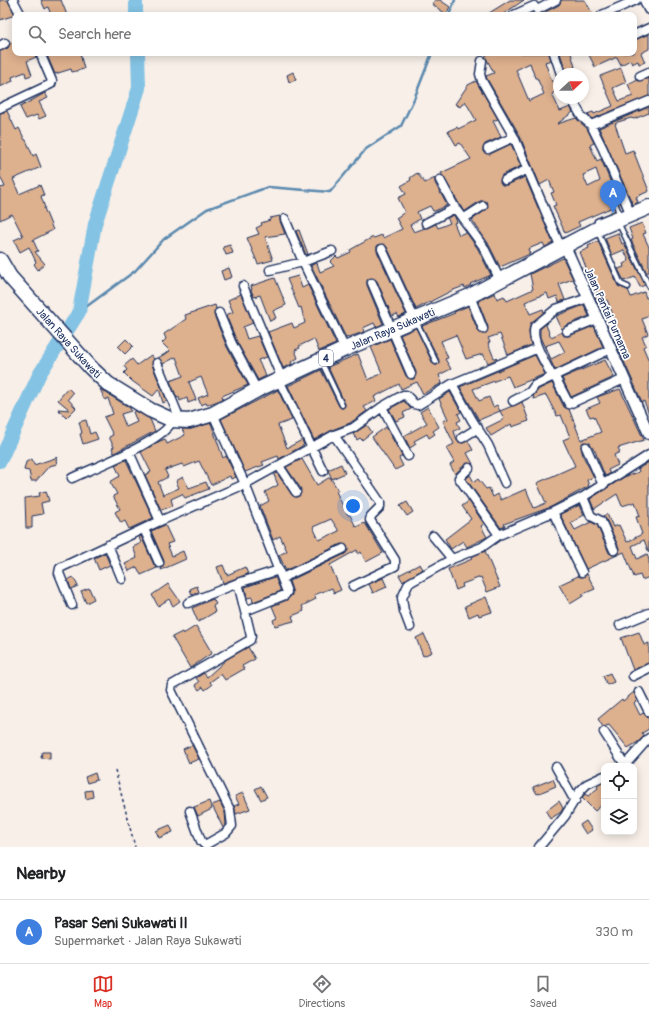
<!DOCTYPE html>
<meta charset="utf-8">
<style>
:root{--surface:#fff;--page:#f2f2f2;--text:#202124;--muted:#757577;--line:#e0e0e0;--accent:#d93025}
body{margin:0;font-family:Pangolin,sans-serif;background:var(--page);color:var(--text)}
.controls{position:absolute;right:12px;bottom:12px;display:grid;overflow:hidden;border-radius:8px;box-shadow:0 2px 10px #0003}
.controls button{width:36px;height:36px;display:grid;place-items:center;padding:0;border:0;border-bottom:1px solid var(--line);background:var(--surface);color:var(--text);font:20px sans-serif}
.compass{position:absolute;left:553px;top:68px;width:36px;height:36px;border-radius:50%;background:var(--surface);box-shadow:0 2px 10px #0003;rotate:68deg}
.you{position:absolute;left:353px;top:506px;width:14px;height:14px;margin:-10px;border:3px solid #fff;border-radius:50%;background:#1a73e8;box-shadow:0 0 0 6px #1a73e833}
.badge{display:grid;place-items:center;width:26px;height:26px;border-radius:50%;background:var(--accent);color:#fff;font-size:13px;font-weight:700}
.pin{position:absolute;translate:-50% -33px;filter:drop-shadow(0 1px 2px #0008)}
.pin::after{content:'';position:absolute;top:21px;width:14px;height:12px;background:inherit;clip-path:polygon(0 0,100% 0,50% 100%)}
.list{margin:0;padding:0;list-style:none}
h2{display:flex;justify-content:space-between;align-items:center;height:52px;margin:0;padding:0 16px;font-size:17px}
h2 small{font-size:13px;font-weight:400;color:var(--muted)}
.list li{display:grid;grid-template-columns:26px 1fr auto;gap:12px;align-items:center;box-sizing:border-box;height:64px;padding:0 16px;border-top:1px solid var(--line)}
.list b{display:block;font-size:15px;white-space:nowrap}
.list p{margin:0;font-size:13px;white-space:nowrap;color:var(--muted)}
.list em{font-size:13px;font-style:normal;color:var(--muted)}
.icon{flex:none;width:22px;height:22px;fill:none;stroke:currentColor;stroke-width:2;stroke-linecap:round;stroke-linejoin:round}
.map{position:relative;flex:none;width:649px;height:847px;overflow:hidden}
.search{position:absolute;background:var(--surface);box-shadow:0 2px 10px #0003;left:12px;right:12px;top:12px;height:44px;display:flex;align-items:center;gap:10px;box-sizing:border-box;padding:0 14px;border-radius:8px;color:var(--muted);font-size:15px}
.sheet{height:116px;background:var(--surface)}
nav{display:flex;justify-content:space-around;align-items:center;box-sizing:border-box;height:56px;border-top:1px solid var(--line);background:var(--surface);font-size:11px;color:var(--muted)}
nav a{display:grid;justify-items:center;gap:2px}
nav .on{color:var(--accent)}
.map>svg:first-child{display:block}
</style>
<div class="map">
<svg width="649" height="847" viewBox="0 0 649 847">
<rect width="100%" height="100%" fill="#f8efe8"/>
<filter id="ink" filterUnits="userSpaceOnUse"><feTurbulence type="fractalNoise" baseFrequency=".025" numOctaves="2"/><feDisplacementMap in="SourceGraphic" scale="8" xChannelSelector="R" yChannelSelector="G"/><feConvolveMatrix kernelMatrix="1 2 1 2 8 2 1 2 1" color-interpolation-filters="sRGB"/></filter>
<g filter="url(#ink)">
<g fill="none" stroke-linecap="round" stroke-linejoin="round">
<!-- stream -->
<path stroke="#5a88ae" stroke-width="2.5" d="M449,15L455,0
M79,312L135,271L164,239L207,209L268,187L330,192L366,149L401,126L414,99L432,53"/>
<!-- river -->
<path stroke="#84c3e4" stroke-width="14" d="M136,0V15
M0,461L39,375L79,312L95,224L139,88L138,53"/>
</g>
<!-- building -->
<path fill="#ddb08e" stroke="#1b2f5e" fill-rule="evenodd" d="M0,0H8L15,15L0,20Z
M41,0H61L67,15H51L48,7L45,9Z
M435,0H440L450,7L446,14L432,4Z
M510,0H524L502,15H486Z
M561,0H585L593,15H544L543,13L559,5Z
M649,34V49L641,53L645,62L639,64L638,61L632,64L630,60L621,65L617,57L595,67L588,53H634V40Z
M15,41V53H35L36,57L27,61L32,75L26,77L25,72L12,77L13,81L0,87V51L8,48L10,43Z
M46,53H80L84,69L72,72L71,69L55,74Z
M490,53H549L551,60L545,62L552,82L556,79L559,83V89L552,94L560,111L570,107L573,112L557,124L576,118L587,128L594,143L590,145L597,161L601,159L616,195L608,199V202L613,207L578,222L580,226L565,233L553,206L556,205L551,193L554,192L549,180L540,185L519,134L487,79L486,76L494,73L485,56ZM530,63L535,78H537L544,94L529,101L516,70ZM596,169L600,181L588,187L583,175Z
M560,53H571L575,67L566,71Z
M621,68L626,82L613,88L619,101L633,96L628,84L636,80L640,81L649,78V96L592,119L587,114L593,112L594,114L613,106L600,76Z
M293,72L296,80L289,82L287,75Z
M476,81L498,119L493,121L501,137L485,144L483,148V152L490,154L511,144L521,166L502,175L500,182L502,185H507L525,177L553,243L545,247L543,243L528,249L530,254L500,267L488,243L472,220L486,210L488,203L485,201H480L464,212L441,173L471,159L460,143L456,145L448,131L457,127L458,129L476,120L465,101L460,107L455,104L468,85Z
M45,93L48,98L39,102L46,116L39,119L37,115L26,119L20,107Z
M649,107V113L634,119L631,118L618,122L615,124L625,153L633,150L649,191L636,197L638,202L633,205L599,128Z
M7,111L16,130L19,128L25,140H26L33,156L36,154L41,167L13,179L19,194L40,185L44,195L41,196L45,208H44L53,230L33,240L38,251L35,252L45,264L38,270L34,264L36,262L29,247L20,252L14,240L23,236L12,214L0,220V188L5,187L0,176V113Z
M417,173L425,183L435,178V183L447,205L435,211H433L430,206L417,212L420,219L410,225L414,232L436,224L438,228L450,223L447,218L454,215L457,222L454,223L459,235L466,232L478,249L491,275L470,284L471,285L465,288L464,286L451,291L416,309L387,247L380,244L377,246V251L406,314L399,317L397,314L392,316L377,281L370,278L367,280V285L383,324L376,327L374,323L363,328L364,332L346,338L311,265L317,263L320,272L334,266L330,262L336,256L338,258L351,252L350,250L373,237L374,238L382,235L383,238L402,229L396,218L405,212L398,198L406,194L401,186L411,180L410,178Z
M280,216V221L285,234L265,237L273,260L258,264L247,238L259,234L256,228L262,225L261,223L270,220V218Z
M642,223L646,233L643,234L649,247V272L647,273L631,240L633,239L629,228Z
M299,230L308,254L306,255L296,231Z
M618,233L622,244L624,243L645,285L640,287L635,277L624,281L618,269L624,267L623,264L629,261L624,250L612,255L605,238Z
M598,241L618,286L628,290L631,297L644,292L646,298L649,297V316L642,319L648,334L642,337L646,345L643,347L649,361V414L644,401L642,402L614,339L618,338L614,327L617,325L607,300L598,304L595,297L599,296L592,283L580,252L589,248L588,246Z
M230,245L233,253L226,255L223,247Z
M563,258L573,279L559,284L565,300L559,302L557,296L549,299L547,293L525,302L530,314L543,309L544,312L530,325L529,332L531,345L508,355L500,334L488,338L490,342L488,343L494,358H496L497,359L488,363L483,354L466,359L456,335L441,341L448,358L445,359L451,369L439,375L442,383L423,394L417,382L401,389L399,384L374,397L376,401L364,407L367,411L350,423L332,430L314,440L288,386L321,370L339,406L343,408L345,404L328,367L358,354L368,380L382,373L371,347L390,339L406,376L410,379H414L416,372L400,335L416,328L433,364L437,365L439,360L422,326L455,313L454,312L468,306L478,331L482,334H485L488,327L478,301L495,293L497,299L504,296L507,301L529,291L533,289L530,274Z
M229,268L232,277L224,280L221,271Z
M298,276L302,288L308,285L336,344L319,351L314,339L299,346L300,348L295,350L298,358L291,362L292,364L283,368L268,332L292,323L294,328L305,323L301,307L299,308L287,279Z
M275,278L286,305L273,311L276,318L270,321L260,295L254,297L251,290L252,289L251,286Z
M241,294L253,323L243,327L247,339L258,336L267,357L258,360L266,376L258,380L237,342L226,315L233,312L228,300Z
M215,305L216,308L214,315L227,347L248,385L222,396L223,399L207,405L206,403L201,405L198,398L208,394L201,377L189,382L196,400L188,403L187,398L180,401L179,397L177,398L170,381L183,376L176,357L163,364L158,358L170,351L162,343L166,339L164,334L186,319L185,315Z
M584,305L589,316L565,326L562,330L556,316Z
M548,322L546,325L551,337L562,332L564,336H569L594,326L603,347L555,370L540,337V329ZM559,341L565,352L551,359L545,346Z
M126,339L133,346L125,354L118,347Z
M151,355L154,359L152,365L167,401L163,403L159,389L153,396L132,381L124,373L127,370L124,366L132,359L137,365Z
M535,355L545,374L513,387L508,376L473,389L479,401L489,397L493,407L497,405L500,411L479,420L460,387Z
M605,360L614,377L571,397L562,378Z
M552,383L564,407L569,409L581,440L601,432L594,416L590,417L586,409L600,403L597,397L620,389L644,440L618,448L620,452L614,455L618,465L608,470L610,474L605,476L595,451L590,443L583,442L581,447L583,456L594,477L587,480L589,486L551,507L504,524L505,526L501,528L466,479L470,475L474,482L478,479L486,489L489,488L493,497L498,494L501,500L526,489L534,508L546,503L537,483L575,466L563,440L570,437L561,415L557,416L546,395L534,399L533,396L539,389Z
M68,388L73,393L68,399L76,408L66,418L58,409L70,410L58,400Z
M100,389L130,408L131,411L121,414L126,427L137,422L133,412L136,411L150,419L155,431L114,453L112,448L114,447L109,437L113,435L104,417L113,414L108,398L105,400Z
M278,390L292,420L278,425L287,448L302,440L304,445L279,459L278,456L262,462L264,465L245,472L221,419Z
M450,392L461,412L458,414L461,420L457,422L460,428L454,431L457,441L462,443L468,441L473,450L467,453L473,464L467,463L455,474L450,465L454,462L446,448L454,444L443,421L448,419L439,399Z
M404,401L411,409L403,413L405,417L396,421L389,409Z
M522,402L529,421L512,427L511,424L491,436L486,428L504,419L500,411Z
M428,407L439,427L433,431L435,434L429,438L427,434L414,441L416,444L410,448L404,436L427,423L420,412Z
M86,420L90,434L95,432L98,439L83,444L80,434L82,433L79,422Z
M211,423L223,458L226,456L236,477L231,479L230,476L211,485L199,461L184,467L182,464L165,470L168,477L158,482L163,495L179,488L176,481L183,477L189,488L206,482L209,489L185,498L182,494L171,499L173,506L161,510L145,475L151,472L141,452L160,441L165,439L167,444L185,435L182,429H191Z
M367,425L372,432L362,440L360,438L357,440L353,434Z
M386,427L402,456L399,458L403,466L395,470L372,437Z
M58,457L56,460L57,464L49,466L36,481H31L29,471L24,470L26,462L32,459L34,465Z
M302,459L317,485L330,477L338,490L336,491L340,500L348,515H350L356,527L365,523L383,553L366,562L361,552L358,554L357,550L330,565L341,590L334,593L332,588L314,595L316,599L302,606L304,611L292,616L294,621L275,626L273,620L277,618L272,606L287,600L292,595V590L289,581L345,554L348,550L346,545L341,544L285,571V568L279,555L287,551L280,536L273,540L260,506L269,501L265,492L278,485L274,475L277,473L292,495L296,497L299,496L301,489L286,467ZM331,519L339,531L319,540L313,527Z
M126,460L153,518L129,529L125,521L121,523L115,512L120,509L113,496L117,494L110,482L120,476L115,465Z
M649,462V553L644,540L632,546L637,559L647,554L649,560V577L642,580L640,575L634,577L624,552L586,569L560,514L580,505L584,515L571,523L575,530L591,522L597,525L609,553L613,555H617L619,548L606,519L603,516L607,514L613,527L619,525L627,542L642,534L636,517L640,516L635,502L622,506L617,494L594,509L590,499L624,477L639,472L638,469Z
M341,464L345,473L332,479L328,470Z
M46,491L49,501L41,503L43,514L32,516V528H26L25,498L40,496L39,493Z
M469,501L484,524L481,526L487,537L467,547L463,541L451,549L445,539L471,519L462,506Z
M407,502L413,512L407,516L400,506Z
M165,525L173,542L167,544L172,556L183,551L186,559L161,570L164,561L151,531Z
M141,536L154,565L157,568L141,575L137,567L129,571L125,564L137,558L133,547L141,543L139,537Z
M485,551L500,587L487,592L481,577L462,584L463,587L456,590L448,569L472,559L471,557Z
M105,553L110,565L99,570L94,558Z
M420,564L423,569L403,582L399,575Z
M223,565L227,575L245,567L248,574L223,583L217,567Z
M587,574L595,589L583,594V596L570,604L559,585L578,576L582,577Z
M73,577L78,586L71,589L68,580Z
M275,577L281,591L253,602L252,597L247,598L245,587Z
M383,578L387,587L373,593L369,584Z
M168,584L180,601L173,606L169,599L158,606L152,595Z
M197,586L199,592L192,595L190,589Z
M89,588L94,599L86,603L81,591Z
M486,597L492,612L479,616L478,613L469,617L465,606Z
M213,599L216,604L213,606L215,612L198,622L192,608Z
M196,626L212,653L190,668L172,637L182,632L183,634Z
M639,632L644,645L649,643V663L633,670L621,638Z
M424,634L432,652L423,656L416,638Z
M248,647L255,659L242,666L244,669L225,680L221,674L210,682L212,685L205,690L203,687L199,690L195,685L199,682L196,678L204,673L207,677L227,659Z
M610,673L614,682L607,685L603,676Z
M634,692L637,700L634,703L640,715L643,713L649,719V729L642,733L644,736L638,742L628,748L609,725L603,727L598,719L622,699L623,701Z
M192,745L199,759L189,763L183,749Z
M42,752H50V759L41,758Z
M95,773L97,780L87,783L85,777Z
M553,779L556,786L537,794L533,787Z
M604,782V803L595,811L582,798L585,794L588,796L598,788L597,786Z
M261,786L267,797L261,800L255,789Z
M92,790L93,797L86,799L85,791Z
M243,793L250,809L236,814L234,806L239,804L235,796Z
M209,801L212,809L198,816L194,807Z
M559,801L563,808L561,812L550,819L546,811Z
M220,802L225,812L226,824L223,828L212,805Z
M586,821L592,830L586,834L580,825Z
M170,825L173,832L159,838L156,831Z"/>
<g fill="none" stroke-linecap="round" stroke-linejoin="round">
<!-- service casing -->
<g stroke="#1b2f5e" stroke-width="7">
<path id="service" d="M611,200H614L619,213
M618,222L649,286
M598,225L597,221L619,212
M598,232L621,284L628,287
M416,321L436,362
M322,363L342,405"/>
</g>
<!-- minor casing -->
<g stroke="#1b2f5e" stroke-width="11">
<path id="minor" d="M13,0L21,15
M537,10L556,0
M514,15L534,6
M602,15L636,0
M634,35L649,28
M0,46L5,43
M554,53L561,74
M482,61L480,74L482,81L514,137L561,248
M640,76L649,72
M571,98L582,117L591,125L603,149L631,215
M0,108L51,84L52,81L40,53
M591,125L649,101
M488,149L514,137
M440,180L455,208L483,246L500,280
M505,180L528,169
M285,219L303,262L345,349
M463,219L483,206
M426,223L455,208
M382,249L414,318
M270,270L303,262L332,251
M372,283L411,374
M243,286L282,379
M470,296L483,329
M588,298L556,309L535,326C530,340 546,364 552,376L556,379L569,404L624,379
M219,313L232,344L257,390
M567,331L597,319
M157,363L181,422
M279,380L323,471
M452,384L472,420L488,445L505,483
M513,401L530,392L535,385L611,349
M382,407L403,395H406L414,404L418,405L452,384L538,348
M334,435L380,502V507L371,516L370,520L395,560V566L353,586
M462,438L478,428
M586,447L603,485
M129,452L160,521
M279,466L296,492
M469,468L459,478L499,535
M72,478C91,469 169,439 172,420
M583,497L591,516L601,521L614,550
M553,512L582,572
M144,529L159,563
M433,536L452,559
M108,545L122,579
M282,578L343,549
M188,603L238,583L279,570
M72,605L59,573L60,568L160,521L245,484L213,414
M245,611L285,595L287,592L245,484L334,435L353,428L382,407L408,456
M620,625L649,613
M410,627L404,611L402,598L409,583L452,559L482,547L499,535L553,512L583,497L649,455
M633,676L649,668
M639,692L649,712
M604,732L625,765L649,738
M556,767L575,801
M190,811L201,841L205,845L226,833L232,826L230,810L171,690L172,685L250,640L251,636L238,583
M539,847L565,816L580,791L587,784L604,776"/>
</g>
<!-- tertiary casing -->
<g stroke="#1b2f5e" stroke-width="13">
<path id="tertiary" d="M645,0L649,9
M565,246L649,434"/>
</g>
<!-- trunk casing -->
<g stroke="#1b2f5e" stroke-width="17">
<g id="trunk">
<path id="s1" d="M0,260L10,277L91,368L108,384L150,410L172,420L189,421L213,414L257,390L345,349L470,296L597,229L649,207"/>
</g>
</g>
<!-- path -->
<path stroke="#1b2f5e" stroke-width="1.5" stroke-dasharray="3 3" stroke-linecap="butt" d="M115,770L135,847"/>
<!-- service -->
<use href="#service" stroke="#fff" stroke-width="4"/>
<!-- minor -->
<use href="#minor" stroke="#fff" stroke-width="8"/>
<!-- tertiary -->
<use href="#tertiary" stroke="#fff" stroke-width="10"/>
<!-- trunk -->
<use href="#trunk" stroke="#fff" stroke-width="14"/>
</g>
</g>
<g text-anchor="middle" stroke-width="3.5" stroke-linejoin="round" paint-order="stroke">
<!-- shield labels -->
<rect fill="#fff" stroke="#5f6d8e" stroke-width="1" x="319" y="350" width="14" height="16" rx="3"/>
<g font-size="10" font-weight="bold" fill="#1b2f5e">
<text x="326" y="362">4</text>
</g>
<!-- street labels -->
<g font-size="11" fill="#1b2f5e" stroke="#fff">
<text transform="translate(608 313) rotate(66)" y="4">Jalan Pantai Purnama</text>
<text dy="4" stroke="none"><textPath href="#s1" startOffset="479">Jalan Raya Sukawati</textPath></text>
<text dy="4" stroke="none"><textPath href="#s1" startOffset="108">Jalan Raya Sukawati</textPath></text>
</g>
</g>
</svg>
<div class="controls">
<button><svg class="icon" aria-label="locate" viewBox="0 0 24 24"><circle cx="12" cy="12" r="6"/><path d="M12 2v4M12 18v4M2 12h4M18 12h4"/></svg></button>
<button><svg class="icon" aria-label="layers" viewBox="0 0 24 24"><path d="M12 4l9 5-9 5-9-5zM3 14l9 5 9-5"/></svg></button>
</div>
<svg class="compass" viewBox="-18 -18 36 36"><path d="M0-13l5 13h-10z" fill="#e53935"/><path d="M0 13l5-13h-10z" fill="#757577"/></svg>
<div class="you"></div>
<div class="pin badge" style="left:613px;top:213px;background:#3f7fe0">A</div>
<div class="search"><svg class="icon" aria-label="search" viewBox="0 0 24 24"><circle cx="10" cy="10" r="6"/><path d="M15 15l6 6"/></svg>Search here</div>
</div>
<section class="sheet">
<h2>Nearby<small></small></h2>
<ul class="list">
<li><span class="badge" style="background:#3f7fe0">A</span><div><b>Pasar Seni Sukawati II</b><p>Supermarket · Jalan Raya Sukawati</p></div><em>330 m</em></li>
</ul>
</section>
<nav>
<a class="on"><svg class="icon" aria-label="map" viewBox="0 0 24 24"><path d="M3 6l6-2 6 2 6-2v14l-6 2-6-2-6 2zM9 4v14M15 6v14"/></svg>Map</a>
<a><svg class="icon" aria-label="directions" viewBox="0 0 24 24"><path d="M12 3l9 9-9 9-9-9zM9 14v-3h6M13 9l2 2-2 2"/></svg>Directions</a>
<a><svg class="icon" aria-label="saved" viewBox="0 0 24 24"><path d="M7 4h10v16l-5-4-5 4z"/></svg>Saved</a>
</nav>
